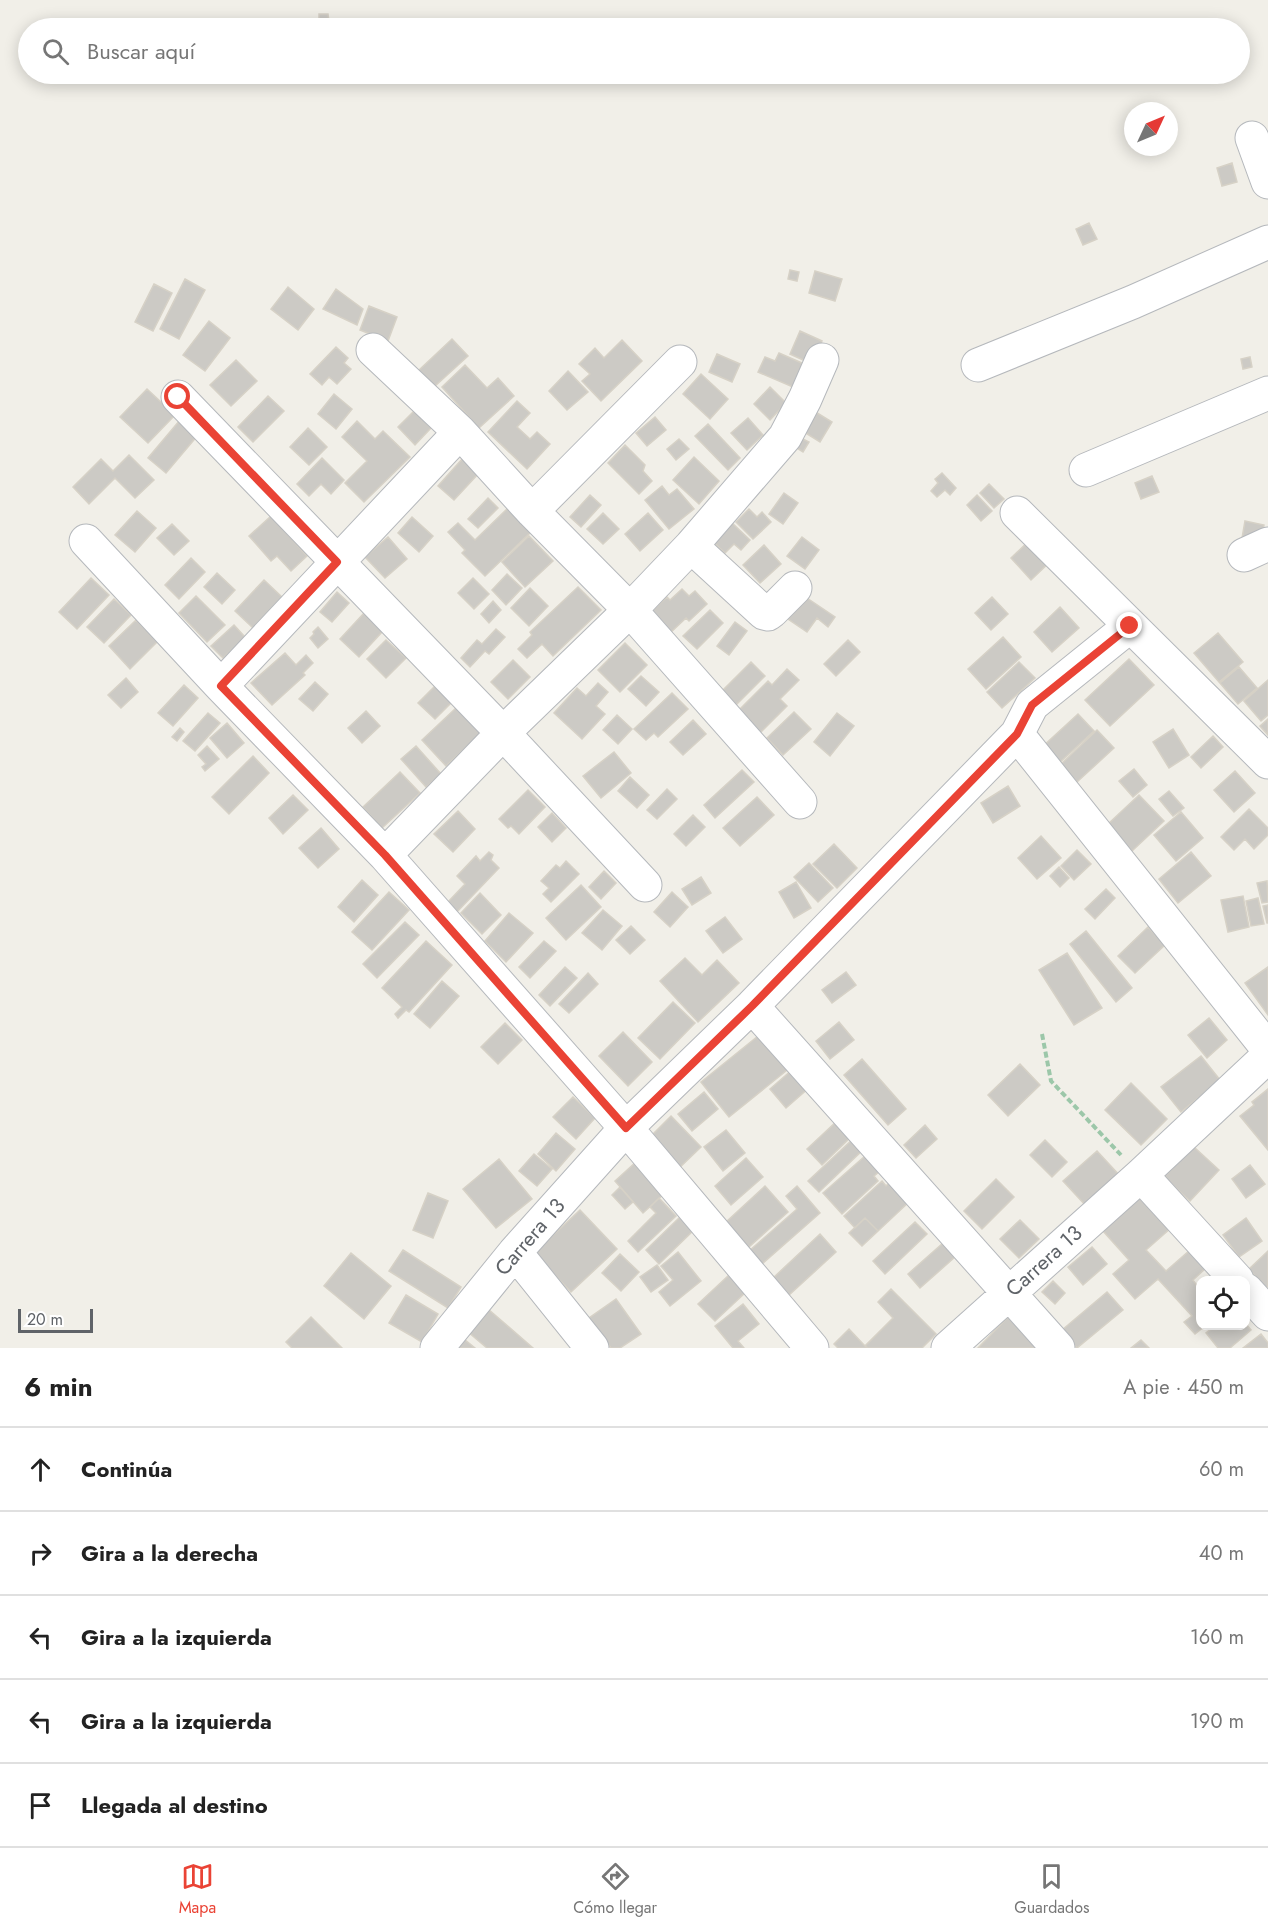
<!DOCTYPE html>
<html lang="es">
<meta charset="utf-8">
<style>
:root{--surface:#fff;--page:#f2f2f2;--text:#222;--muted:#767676;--line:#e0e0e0;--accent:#ea4335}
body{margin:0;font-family:Jost,sans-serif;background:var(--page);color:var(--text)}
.controls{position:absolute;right:18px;bottom:18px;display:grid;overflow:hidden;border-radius:12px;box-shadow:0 3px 15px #0003}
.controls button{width:54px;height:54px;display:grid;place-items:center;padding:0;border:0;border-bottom:2px solid var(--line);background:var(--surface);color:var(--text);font:30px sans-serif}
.compass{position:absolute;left:1124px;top:102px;width:54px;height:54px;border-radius:50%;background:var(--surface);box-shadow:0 3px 15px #0003;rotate:46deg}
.scale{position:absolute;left:18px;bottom:15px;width:75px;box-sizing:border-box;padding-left:6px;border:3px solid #5f6368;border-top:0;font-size:16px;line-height:21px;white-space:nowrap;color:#5f6368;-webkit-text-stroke:4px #fff;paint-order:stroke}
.stop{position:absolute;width:18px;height:18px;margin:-14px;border:4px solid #ea4335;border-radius:50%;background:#fff}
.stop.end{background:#ea4335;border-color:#fff;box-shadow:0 2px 6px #0008}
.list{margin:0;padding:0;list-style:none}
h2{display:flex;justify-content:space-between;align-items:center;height:78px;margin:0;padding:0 24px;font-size:26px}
h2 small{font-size:20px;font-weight:400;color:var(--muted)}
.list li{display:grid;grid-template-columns:39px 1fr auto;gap:18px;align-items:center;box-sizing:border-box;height:84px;padding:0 24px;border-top:2px solid var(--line)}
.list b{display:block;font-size:22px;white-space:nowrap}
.list em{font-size:20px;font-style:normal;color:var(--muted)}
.icon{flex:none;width:33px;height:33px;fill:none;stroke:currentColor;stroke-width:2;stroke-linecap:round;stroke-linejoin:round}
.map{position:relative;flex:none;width:1268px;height:1348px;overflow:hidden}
.search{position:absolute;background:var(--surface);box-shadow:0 3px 15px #0003;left:18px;right:18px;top:18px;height:66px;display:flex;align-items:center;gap:15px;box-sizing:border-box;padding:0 21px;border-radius:33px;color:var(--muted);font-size:22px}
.sheet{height:498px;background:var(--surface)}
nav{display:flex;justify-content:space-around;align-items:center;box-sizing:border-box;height:84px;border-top:2px solid var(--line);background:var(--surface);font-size:16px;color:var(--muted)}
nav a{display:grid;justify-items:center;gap:3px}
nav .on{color:var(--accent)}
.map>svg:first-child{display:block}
</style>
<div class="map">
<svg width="1268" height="1348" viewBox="0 0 1268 1348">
<rect width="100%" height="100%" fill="#f1efe8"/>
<!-- building -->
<path fill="#cccac5" stroke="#d6d1c6" stroke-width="1.5" d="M319,14H328L329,21H319Z
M1232,163L1237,182L1222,186L1217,168Z
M1089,223L1097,239L1083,245L1076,229Z
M790,270L799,272L797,281L788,279Z
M815,271L842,279L835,301L809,293Z
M185,279L205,290L179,339L160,329Z
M154,284L172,293L153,331L135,322Z
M288,287L314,309L298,330L271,309Z
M336,289L363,309L357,325L323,309Z
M369,306L397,317L388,341L360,330Z
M209,321L230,338L205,371L183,355Z
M800,331L822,341L812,364L790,354Z
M452,339L468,356L434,387L418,371Z
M622,340L642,361L601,401L582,381L590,374L579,364L595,348L604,358Z
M336,347L348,358L344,363L351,369L337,384L329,377L322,385L310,374Z
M779,353L811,367L800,390L758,372L765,357L775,361Z
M717,354L740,364L732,382L709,372Z
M1250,357L1252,367L1243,369L1241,359Z
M236,360L257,381L231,406L210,385Z
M465,365L487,388L498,378L514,396L479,428L442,387Z
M568,371L588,392L567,410L549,391Z
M701,374L728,399L710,419L683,394Z
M770,387L786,403L770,420L754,404Z
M147,389L175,415L148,443L120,417Z
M334,394L352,409L336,429L318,414Z
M268,396L284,411L253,442L238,427Z
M517,401L530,413L517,427L530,439L537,432L550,444L527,469L488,432Z
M809,408L832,422L820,442L796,427Z
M414,411L431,428L415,445L398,427Z
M655,417L666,430L647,446L636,433Z
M748,418L763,435L747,450L731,433Z
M180,420L198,435L166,473L148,458Z
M357,421L375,439L383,431L410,457L364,502L345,483L367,461L342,437Z
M708,424L740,458L728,470L695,436Z
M308,428L327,447L309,465L290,447Z
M797,436L809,442L803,452L792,445Z
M679,439L689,449L676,460L667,449Z
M625,445L645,465L643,471L652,481L639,494L608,463Z
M129,455L154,480L135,498L115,478L89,504L73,487L101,459L113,471Z
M694,457L719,481L699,504L673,480Z
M322,458L344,480L331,494L321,484L309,496L297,484Z
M463,458L479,473L454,500L438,486Z
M942,473L956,488L950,495L945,490L937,497L931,491L938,483L935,479Z
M1152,476L1159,492L1141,499L1135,483Z
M989,484L1004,499L994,508L980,493Z
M662,486L669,495L677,489L694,509L669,529L645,500Z
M784,493L798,503L783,524L769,514Z
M590,495L601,505L581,527L570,517Z
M977,495L992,511L981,521L967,505Z
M488,498L498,508L478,528L468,519Z
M508,508L531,532L485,576L462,553L465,550L448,532L458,523L475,540Z
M749,509L757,517L762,512L771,522L753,539L736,522Z
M137,511L156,528L135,552L115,535Z
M603,513L619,529L603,544L587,529Z
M648,513L663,530L640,551L625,534Z
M271,516L307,556L291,571L277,556L271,561L249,536Z
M412,517L433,536L419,552L398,533Z
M729,520L750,540L741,550L734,544L725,553L710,539Z
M1245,521L1264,525L1259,548L1241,544Z
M172,524L189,541L174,555L157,538Z
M529,536L553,561L525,587L502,562Z
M388,537L407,559L385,578L365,557Z
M802,537L819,550L805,569L787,556Z
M1032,538L1052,560L1031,580L1011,558Z
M764,545L781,564L760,583L743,565Z
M191,558L205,572L179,599L165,585Z
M217,573L235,590L222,604L204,587Z
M507,574L522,588L506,605L492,590Z
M91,578L109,595L77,629L59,612Z
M473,578L489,594L474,609L458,593Z
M264,580L282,597L253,628L235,611Z
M578,587L601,610L553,656L542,644L527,658L518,649L532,635L530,632Z
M530,588L548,606L529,626L511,608Z
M682,589L689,596L695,591L707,604L689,621L686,618L668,635L649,614L667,597L670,600Z
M337,592L349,603L332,622L320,612Z
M801,594L835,617L828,627L817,618L807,632L785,617Z
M196,596L225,625L207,642L179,613Z
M992,597L1008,614L991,630L975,613Z
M114,599L131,615L104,643L87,627Z
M493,601L501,610L489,623L481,614Z
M1060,607L1079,628L1052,652L1034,632Z
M710,610L723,623L697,649L683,636Z
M364,613L383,631L359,657L340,639Z
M136,620L157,642L130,669L109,646Z
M735,622L747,631L729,655L717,646Z
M234,625L245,637L223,658L211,646Z
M318,627L328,639L318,648L310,638L314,634L313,632Z
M496,629L505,637L489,654L485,651L470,667L461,658L477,640L482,644Z
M1218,633L1243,662L1219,682L1194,653Z
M1003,637L1021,657L986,689L968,669Z
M386,640L406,658L386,678L367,659Z
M848,640L860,652L836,676L824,664Z
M625,643L647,665L620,692L598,670Z
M285,653L296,665L306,655L313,663L303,673L305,675L272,705L251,683Z
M1129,659L1154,685L1110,726L1085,700Z
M513,660L530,677L508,699L491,682Z
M751,662L765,676L733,708L719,694Z
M1019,662L1035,678L1002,708L987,692Z
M1239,667L1257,688L1238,704L1220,683Z
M787,669L799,680L780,699L787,706L759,734L737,712L768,681L772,685Z
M641,676L659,692L646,706L628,689Z
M126,678L138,692L121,708L108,695Z
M1268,680V715L1261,721L1244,701Z
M315,682L328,694L313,711L299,699Z
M598,683L608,692L596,706L605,714L582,739L554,713L577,688L586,696Z
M184,685L198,698L173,726L158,713Z
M435,686L452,702L435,719L418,703Z
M672,693L688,709L658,737L654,733L646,740L634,729Z
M457,707L481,733L446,766L422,740Z
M366,711L380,726L362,743L348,728Z
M794,712L811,729L783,755L767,738Z
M208,713L220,723L195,751L183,741Z
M837,713L854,726L830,756L814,742Z
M1078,714L1094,731L1057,765L1041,748Z
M617,715L632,729L618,744L603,730Z
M1268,719V735L1260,726Z
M693,720L706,734L683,755L670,742Z
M227,723L244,743L227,758L210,738Z
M180,728L184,732L177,741L172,737Z
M1173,729L1189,755L1169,768L1153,742Z
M1097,730L1114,748L1077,782L1061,764Z
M1213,736L1223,747L1201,768L1191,757Z
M207,746L219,759L205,771L202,767L206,764L198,755Z
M416,746L441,774L426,787L401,759Z
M614,752L631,773L601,798L583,776Z
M253,756L269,773L229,814L212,797Z
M1134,769L1147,785L1133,797L1119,781Z
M742,770L754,782L715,818L704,805Z
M1235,771L1255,793L1234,812L1214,790Z
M400,772L420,793L382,828L363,807Z
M630,777L649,795L637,808L618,791Z
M1008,786L1020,806L993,823L981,803Z
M667,789L677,799L657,819L647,810Z
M528,790L545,807L519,834L511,826L508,828L499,819Z
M1169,791L1184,808L1173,816L1159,799Z
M293,795L308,810L283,834L269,818Z
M1139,795L1164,821L1132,851L1108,824Z
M757,797L774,815L740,846L723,828Z
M1249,809L1268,828V835L1254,849L1245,839L1234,850L1221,837Z
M458,811L475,829L453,852L434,834Z
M1181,812L1203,838L1176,861L1154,835Z
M552,813L566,828L552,842L538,827Z
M693,815L705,827L686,846L674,834Z
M321,828L339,849L318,868L299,848Z
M1041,836L1061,858L1037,879L1018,858Z
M834,844L857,868L837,888L813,864Z
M1077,850L1091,864L1074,880L1061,866Z
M489,852L493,855L491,860L499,868L456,913L447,903L465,884L457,876L476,856L480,861Z
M1191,852L1211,876L1178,903L1159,879Z
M566,861L579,874L551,902L543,894L549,888L541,881L556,865L560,868Z
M809,863L833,888L818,902L794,877Z
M1059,867L1069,878L1060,887L1050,876Z
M604,871L616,883L601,899L589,887Z
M701,877L711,893L692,905L682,889Z
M362,880L378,895L354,922L338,907Z
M1267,881L1268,902L1262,903L1257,883Z
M796,882L811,908L794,918L779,892Z
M581,885L601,907L566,940L546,918Z
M1106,889L1115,898L1095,919L1085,909Z
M389,892L409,910L372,950L352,932Z
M672,892L688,907L670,927L654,912Z
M480,893L501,915L482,934L461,913Z
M1243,896L1249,927L1228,932L1221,900Z
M1258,898L1264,924L1251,926L1246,901Z
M1268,905V923H1267L1263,906Z
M603,910L622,926L602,950L582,933Z
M509,913L533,933L506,962L485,941Z
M725,917L742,939L723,953L706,931Z
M405,922L419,935L377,978L363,964Z
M631,926L645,940L630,954L616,940Z
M1148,927L1165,945L1135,973L1118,956Z
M1086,931L1132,988L1116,1002L1070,944Z
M426,941L452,965L409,1012L406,1010L398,1018L395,1014L402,1007L382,988Z
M544,941L556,951L530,978L519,967Z
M1067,953L1102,1008L1074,1025L1039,970Z
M685,958L702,975L717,960L739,983L698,1022L660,981Z
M565,967L577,978L550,1006L539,995Z
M1268,967V1015L1245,983Z
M846,972L856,985L832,1003L822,990Z
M588,973L598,984L569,1013L559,1004Z
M442,981L459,996L430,1028L414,1014Z
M673,1002L695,1023L660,1059L638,1038Z
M1209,1018L1227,1040L1207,1058L1188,1035Z
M839,1022L854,1040L830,1059L816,1041Z
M505,1023L522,1040L498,1064L481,1047Z
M623,1032L652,1062L628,1086L599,1056Z
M763,1032L791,1067L729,1117L701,1082Z
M1201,1056L1220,1080L1181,1112L1161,1087Z
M862,1059L906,1109L888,1125L844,1075Z
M1020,1064L1040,1085L1008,1116L988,1095Z
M793,1069L810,1087L786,1108L770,1089Z
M1131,1083L1167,1119L1141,1145L1105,1110Z
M1268,1089V1150L1240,1116L1254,1105L1252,1102Z
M704,1092L718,1109L692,1131L678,1114Z
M573,1097L595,1118L576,1139L553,1117Z
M671,1116L701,1147L675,1172L645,1142Z
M838,1120L853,1135L822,1165L807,1149Z
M925,1125L937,1139L916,1158L904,1145Z
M726,1130L745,1153L723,1171L704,1147Z
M556,1133L575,1149L556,1171L538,1154Z
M855,1137L865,1148L819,1192L808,1181Z
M1045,1140L1067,1162L1052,1177L1030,1155Z
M1194,1147L1219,1170L1190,1201L1164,1177Z
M1097,1151L1121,1177L1087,1207L1063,1181Z
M534,1154L552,1169L537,1186L519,1171Z
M865,1156L879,1172L874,1176L878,1181L842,1214L823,1193Z
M746,1158L763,1177L731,1205L715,1186Z
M499,1159L532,1199L496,1228L463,1189Z
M637,1161L665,1193L643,1213L615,1181Z
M1250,1165L1265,1184L1246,1198L1232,1179Z
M996,1179L1014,1197L982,1229L964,1211Z
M882,1181L886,1186L891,1181L910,1201L878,1231L865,1218L855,1228L844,1216Z
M765,1186L788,1212L749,1247L726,1222Z
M797,1186L820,1213L761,1265L749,1251L797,1209L786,1196Z
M620,1187L633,1202L625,1209L612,1195Z
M428,1193L448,1201L433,1238L413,1230Z
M1142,1195L1171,1228L1146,1250L1166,1271L1190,1250L1206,1268L1193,1280L1200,1290V1326H1205L1195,1334L1184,1322L1192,1316L1158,1279L1135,1299L1113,1274L1129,1260L1103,1231Z
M659,1198L676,1216L638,1252L628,1241L656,1213L650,1207Z
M580,1210L617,1249L571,1292L534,1253Z
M683,1214L696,1228L659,1264L646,1250Z
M865,1218L878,1231L862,1246L849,1233Z
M1246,1218L1262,1241L1239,1257L1223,1235Z
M1020,1220L1039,1239L1019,1258L1000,1239Z
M915,1222L927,1234L885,1274L873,1261Z
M820,1234L836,1252L788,1296L772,1279Z
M943,1243L955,1257L920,1288L908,1274Z
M1092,1247L1107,1264L1083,1285L1068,1267Z
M403,1250L461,1287L448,1308L389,1271Z
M1268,1251V1286L1266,1288L1249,1269Z
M678,1252L701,1281L670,1306L659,1292L673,1280L661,1266Z
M351,1253L391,1286L364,1319L324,1286Z
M620,1254L639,1272L621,1291L602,1273Z
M657,1265L668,1280L651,1292L640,1277Z
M729,1275L746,1292L715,1321L698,1304Z
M1053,1281L1065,1293L1055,1304L1042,1292Z
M891,1289L936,1334L922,1348H868L865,1346L893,1318L878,1302Z
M1107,1292L1123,1310L1077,1348L1062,1330Z
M406,1295L438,1314L422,1342L389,1323Z
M616,1299L641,1334L620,1348H611L589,1318Z
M743,1304L759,1324L738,1341L744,1348H733L715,1326Z
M488,1309L533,1348H487L468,1332Z
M311,1317L342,1348H292L286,1342Z
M1008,1317L1039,1348H978Z
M1246,1324L1251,1330L1230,1348H1218L1206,1333L1215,1326Z
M849,1329L865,1346L868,1348H838L834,1344Z
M1261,1334L1268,1343V1348H1243Z
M464,1339L475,1348H457Z
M1141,1340L1149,1348H1131Z"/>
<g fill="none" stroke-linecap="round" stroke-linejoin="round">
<!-- minor casing -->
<g stroke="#b5b8bc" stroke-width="35">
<path id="minor" d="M1252,138L1268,182
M373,350L460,432L532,511L630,610L800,802
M978,365L1133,302L1268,242
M178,397L503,733L645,885
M1086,470L1268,393
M532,511L680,362
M1017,513L1268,762
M86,541L221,686L385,855L626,1128L812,1348
M691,546L764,613L768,614L772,611L795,588
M1244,555L1268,544
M221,686L460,432
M1017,734L1268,1049
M385,855L503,733L630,610L691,546L785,437L805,399L822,360
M752,1006L1058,1348
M1141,1175L1237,1280
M515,1252L592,1348
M1246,1290L1268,1314
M437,1348L515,1252L626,1128L752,1006L1017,734L1032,705L1130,626
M948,1348L1141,1175L1268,1056"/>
</g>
<!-- path -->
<path stroke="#9cc7a9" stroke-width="4" stroke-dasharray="6 3" stroke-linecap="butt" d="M1042,1034L1051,1081L1121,1155"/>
<!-- minor -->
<use href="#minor" stroke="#fff" stroke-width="33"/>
</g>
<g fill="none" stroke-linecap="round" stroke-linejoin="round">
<!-- route -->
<path stroke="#ea4335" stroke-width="8" d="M178,397L337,562L221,686L385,855L626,1128L752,1006L1017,734L1032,705L1130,626"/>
</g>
<g text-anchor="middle" stroke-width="4.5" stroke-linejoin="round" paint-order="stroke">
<!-- street labels -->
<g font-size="21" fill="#5f6368" stroke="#fff">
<text transform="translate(530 1237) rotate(-49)" y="7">Carrera 13</text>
<text transform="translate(1044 1261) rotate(-42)" y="7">Carrera 13</text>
</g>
</g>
</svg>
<div class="controls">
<button><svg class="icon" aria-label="locate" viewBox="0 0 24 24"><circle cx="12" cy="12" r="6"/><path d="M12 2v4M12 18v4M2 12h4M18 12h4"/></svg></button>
</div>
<svg class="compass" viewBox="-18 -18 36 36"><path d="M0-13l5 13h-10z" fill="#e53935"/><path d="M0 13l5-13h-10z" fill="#767676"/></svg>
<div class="scale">20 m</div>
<div class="stop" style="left:178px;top:397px"></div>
<div class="stop end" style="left:1130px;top:626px"></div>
<div class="search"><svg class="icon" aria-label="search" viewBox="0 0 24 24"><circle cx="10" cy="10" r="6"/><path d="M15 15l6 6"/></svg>Buscar aquí</div>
</div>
<section class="sheet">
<h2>6 min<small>A pie · 450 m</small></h2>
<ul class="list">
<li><svg class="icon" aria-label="ahead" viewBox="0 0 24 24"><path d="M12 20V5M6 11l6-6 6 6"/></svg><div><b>Continúa</b></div><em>60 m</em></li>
<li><svg class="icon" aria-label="right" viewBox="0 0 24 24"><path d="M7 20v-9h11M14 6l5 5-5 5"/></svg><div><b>Gira a la derecha</b></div><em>40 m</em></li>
<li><svg class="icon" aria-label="left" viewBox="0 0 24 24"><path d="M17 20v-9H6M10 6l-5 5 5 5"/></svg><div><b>Gira a la izquierda</b></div><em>160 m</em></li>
<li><svg class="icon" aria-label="left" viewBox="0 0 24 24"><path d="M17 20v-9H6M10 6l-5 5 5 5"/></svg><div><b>Gira a la izquierda</b></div><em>190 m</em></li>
<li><svg class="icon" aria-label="arrive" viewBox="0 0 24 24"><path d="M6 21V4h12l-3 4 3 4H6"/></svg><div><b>Llegada al destino</b></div></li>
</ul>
</section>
<nav>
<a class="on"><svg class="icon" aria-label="map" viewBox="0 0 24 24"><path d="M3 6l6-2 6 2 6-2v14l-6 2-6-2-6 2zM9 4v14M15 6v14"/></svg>Mapa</a>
<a><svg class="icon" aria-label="directions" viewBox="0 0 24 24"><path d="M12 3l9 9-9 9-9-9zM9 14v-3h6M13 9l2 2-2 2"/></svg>Cómo llegar</a>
<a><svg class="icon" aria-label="saved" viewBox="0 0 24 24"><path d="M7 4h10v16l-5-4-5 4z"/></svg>Guardados</a>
</nav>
